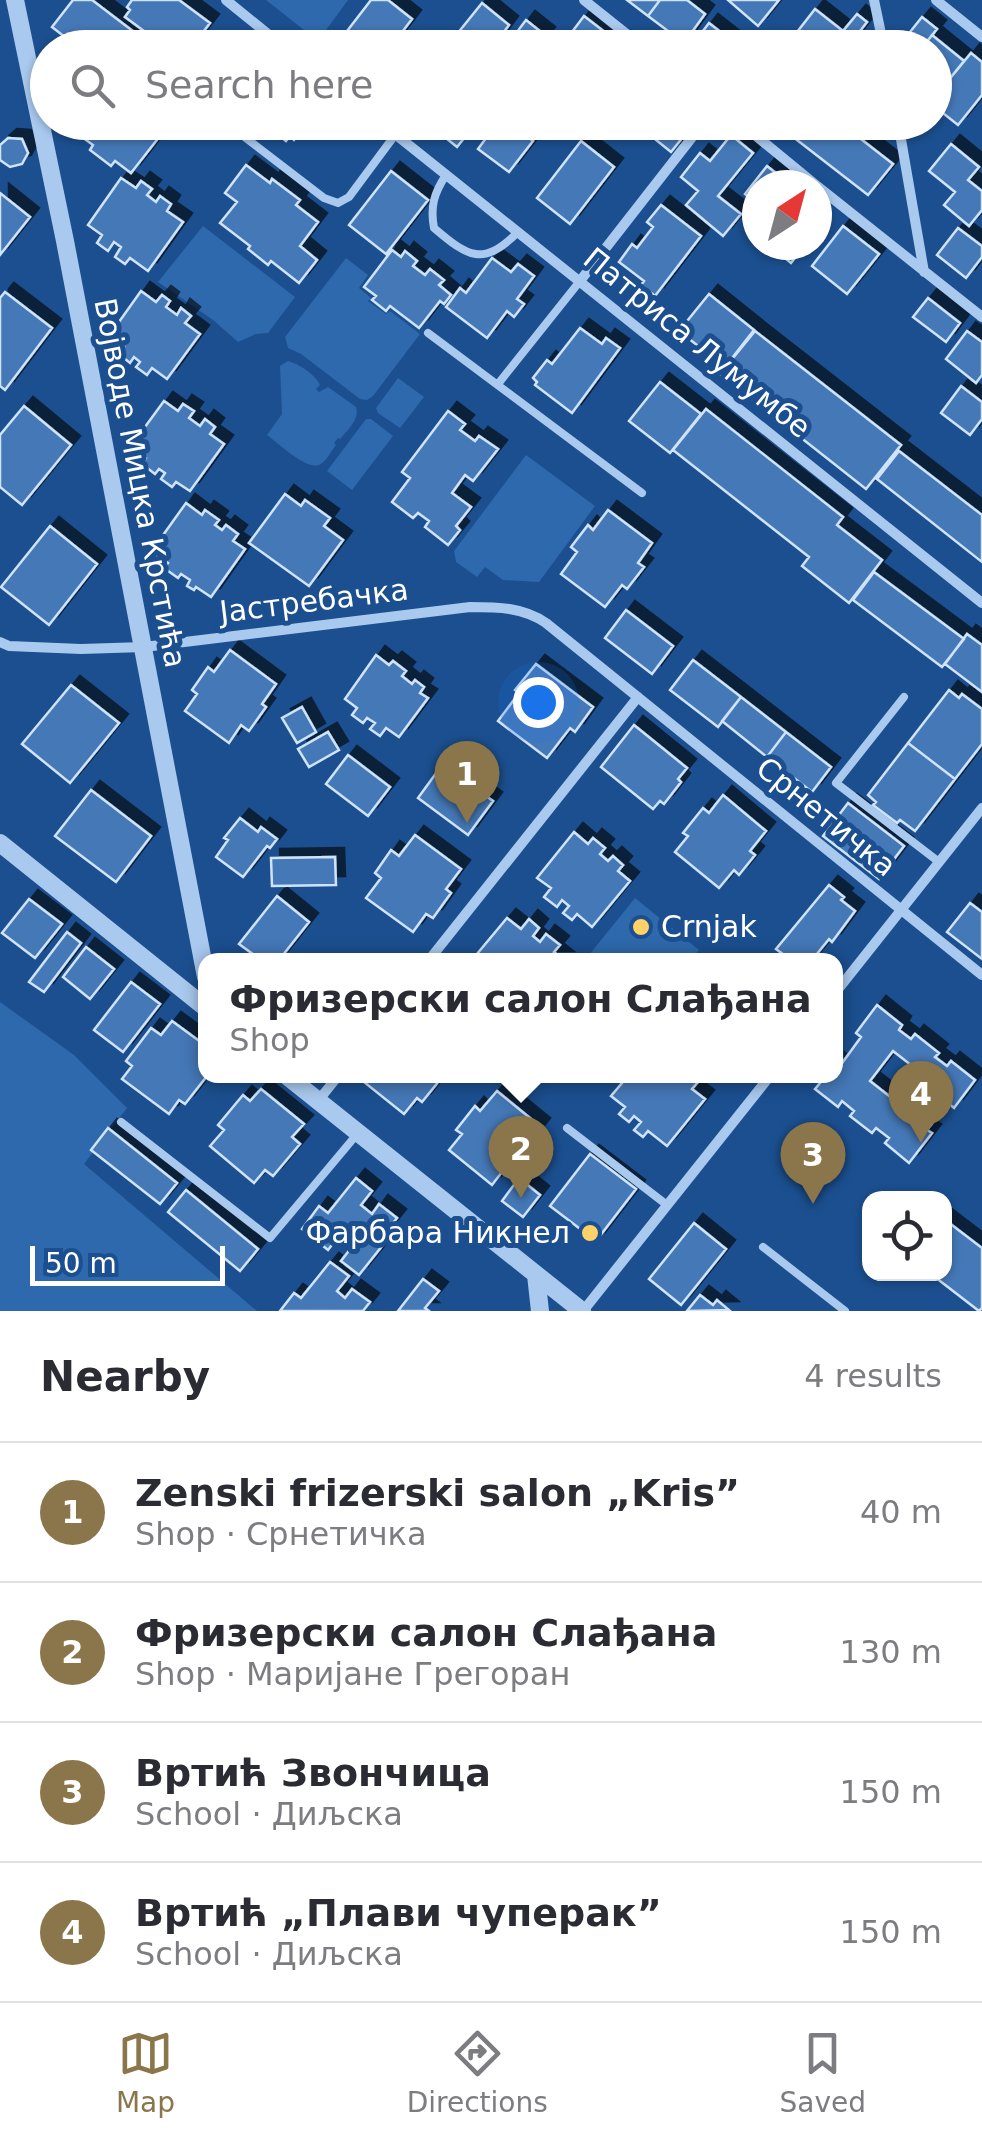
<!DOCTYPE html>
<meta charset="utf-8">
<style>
:root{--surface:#fff;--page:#f2f2f3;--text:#2b2b33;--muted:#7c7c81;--line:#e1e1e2;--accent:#8a764a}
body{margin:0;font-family:"DejaVu Sans",sans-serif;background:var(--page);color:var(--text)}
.controls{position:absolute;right:30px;bottom:30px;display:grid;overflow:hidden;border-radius:20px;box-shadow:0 2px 8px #0004}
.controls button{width:90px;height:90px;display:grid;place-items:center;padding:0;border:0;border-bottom:2px solid var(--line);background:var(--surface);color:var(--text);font:50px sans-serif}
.compass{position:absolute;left:742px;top:170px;width:90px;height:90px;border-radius:50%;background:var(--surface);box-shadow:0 2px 8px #0004;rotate:36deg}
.scale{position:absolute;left:30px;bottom:25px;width:195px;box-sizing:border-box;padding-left:10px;border:5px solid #fff;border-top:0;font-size:28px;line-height:35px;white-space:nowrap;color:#fff;-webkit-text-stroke:8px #1b4f8f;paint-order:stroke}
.you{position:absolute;left:538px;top:702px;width:35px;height:35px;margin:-25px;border:8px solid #fff;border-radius:50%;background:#1a73e8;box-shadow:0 0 0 15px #1a73e833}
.badge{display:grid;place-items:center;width:65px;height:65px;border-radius:50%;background:var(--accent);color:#fff;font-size:32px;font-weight:700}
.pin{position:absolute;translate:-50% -82px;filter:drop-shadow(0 2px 5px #0008)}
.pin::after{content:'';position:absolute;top:52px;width:35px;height:30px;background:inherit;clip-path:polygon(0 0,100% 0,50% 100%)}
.popup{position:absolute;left:198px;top:953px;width:645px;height:130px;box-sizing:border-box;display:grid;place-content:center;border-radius:20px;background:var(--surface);filter:drop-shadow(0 2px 8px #0005);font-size:32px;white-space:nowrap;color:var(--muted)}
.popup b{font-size:38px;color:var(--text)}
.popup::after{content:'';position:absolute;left:50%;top:100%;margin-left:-20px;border:20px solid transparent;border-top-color:var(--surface)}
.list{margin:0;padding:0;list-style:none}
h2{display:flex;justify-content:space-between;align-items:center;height:130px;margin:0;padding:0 40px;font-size:42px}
h2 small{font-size:32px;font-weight:400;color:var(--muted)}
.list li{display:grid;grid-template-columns:65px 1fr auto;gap:30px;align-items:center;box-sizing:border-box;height:140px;padding:0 40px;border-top:2px solid var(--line)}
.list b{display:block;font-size:38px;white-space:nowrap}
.list p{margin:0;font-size:32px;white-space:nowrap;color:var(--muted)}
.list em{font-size:32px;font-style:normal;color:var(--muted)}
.icon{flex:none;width:55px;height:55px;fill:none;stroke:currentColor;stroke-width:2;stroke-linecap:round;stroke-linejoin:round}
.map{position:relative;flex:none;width:982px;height:1311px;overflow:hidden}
.search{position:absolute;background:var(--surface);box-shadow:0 2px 8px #0004;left:30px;right:30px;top:30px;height:110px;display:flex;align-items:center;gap:25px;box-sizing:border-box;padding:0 35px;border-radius:55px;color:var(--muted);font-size:38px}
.sheet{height:690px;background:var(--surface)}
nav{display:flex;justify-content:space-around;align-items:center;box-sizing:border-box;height:140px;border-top:2px solid var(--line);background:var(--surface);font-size:28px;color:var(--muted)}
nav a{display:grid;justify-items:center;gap:5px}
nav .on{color:var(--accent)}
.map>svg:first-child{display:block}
</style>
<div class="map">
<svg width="982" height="1311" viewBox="0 0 982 1311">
<defs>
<filter id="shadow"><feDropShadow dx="9" dy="-9" stdDeviation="0" flood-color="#0009"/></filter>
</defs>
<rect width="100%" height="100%" fill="#1b4f8f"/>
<!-- green -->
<path fill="#2e69ad" d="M266,0H348L318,41Z
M203,226L295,297L268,333L256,334L238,342L213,320L158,282Z
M346,258L368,275L359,288L371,298L368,301L386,314L390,311L420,334L373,396L367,400L360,399L301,354L288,348L285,337Z
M288,361C299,364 316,375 320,385L316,389L319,392L328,387L356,407C360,420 347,430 340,439L338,438L334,443L336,445C331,451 326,462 319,465C306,470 278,443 267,435L282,414L280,366Z
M398,378L424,397L400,428L378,413L376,408Z
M366,419H371L393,436L352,490L327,471Z
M526,455L595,506L539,582L503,580L485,567L477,577L456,562L454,551Z
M635,898L699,950L691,960H585Z
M0,1002L74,1055L127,1108L84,1164L257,1311H0Z"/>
<!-- building -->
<path fill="#4478b7" stroke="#cfe3fa" stroke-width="2.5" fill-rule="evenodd" filter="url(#shadow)" d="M73,0H92L138,35L129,48H79L52,27Z
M132,0H179L210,23L197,40L202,44L199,48H167L125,17L130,10L127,7Z
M371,0H388L412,19L390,48H334Z
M627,0H660L648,16Z
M660,0H687L705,14L684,43L648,16Z
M728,0H779L758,26Z
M482,3L509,25L492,48H454L449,44Z
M815,9L843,31L857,14L867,22L847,48H790L787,45Z
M584,16L619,43L616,48H560Z
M922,17L937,29L922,48H909L902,42Z
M526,20L546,36L536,48H505Z
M709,23L741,48H690Z
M932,35L964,61L934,98V48H922Z
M971,53L982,62V95L958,125L934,106V98Z
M76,122H161L167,127L131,173L115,161L111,166L90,150L93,145L71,129Z
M262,122H298L304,128L294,140L290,136L286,141Z
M426,122H477L457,147Z
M498,122H510L533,141L509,172L478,149Z
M643,122H678L673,129L683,137L671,152L640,127Z
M811,122H839L893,164L868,195L797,140Z
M731,135L753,153L718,196L741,214L723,236L686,205L698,191L681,177L700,153L710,161Z
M8,138L22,139L28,153L22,164L10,167L0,160V145Z
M581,141L614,167L570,224L537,198Z
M951,144L979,167L968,180L982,191V210L969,226L944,205L955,192L929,171Z
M246,165L270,183L272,179L300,200L296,205L318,222L300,246L317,260L299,283L271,261L268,265L248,249L250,246L220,223L237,202L225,193Z
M767,166L791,185H757V204L745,194Z
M391,171L428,200L386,254L349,225Z
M121,178L136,188L141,181L152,189L147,195L156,202L160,196L171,204L167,211L183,222L148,271L130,258L125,264L115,257L121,247L114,242L108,251L97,243L102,235L88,225Z
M0,193L30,217L0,255Z
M661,205L701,236L655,296L641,285L644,281L619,262L632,244L637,248L653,227L647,222Z
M843,226L879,254L847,294L812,266Z
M958,228L982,246V257L966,278L937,255Z
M769,245H805L791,263Z
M392,250L401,257L405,251L417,261L413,266L425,275L430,269L444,280L439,285L451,295L444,304L440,301L419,328L390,306L386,311L372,300L376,296L364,287Z
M492,258L511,272L518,264L534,276L517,299L524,304L514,317L507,311L487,338L446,307L460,288L466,293Z
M141,291L156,302L162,295L170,301L166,307L177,315L181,308L191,316L185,323L200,334L167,379L152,368L147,375L136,367L140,362L134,357L130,363L119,354L124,347L109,336Z
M5,292L52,328L5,390L0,386V298Z
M709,294L754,330L725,367L679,331Z
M928,298L960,323L946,342L913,317Z
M580,328L602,344L606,338L620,348L572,413L535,385L537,382L533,378L547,360L552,364Z
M755,331L901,445L866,489L720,374Z
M967,331L982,342V375L976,383L946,359Z
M660,382L701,414L670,453L629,421Z
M961,386L982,402V419L970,435L941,413Z
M164,401L178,411L183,404L194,411L189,418L200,426L205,419L215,427L210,434L224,444L190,491L176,482L172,487L161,479L165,473L159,469L155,474L142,464L146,458L131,446Z
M24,406L71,445L22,505L0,487V435Z
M706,409L843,517L837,525L882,560L849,603L802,566L809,557L673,450Z
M448,411L465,424L460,430L475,441L479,436L498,449L473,481L465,475L452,493L471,507L456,526L460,530L448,545L425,527L429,521L418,513L413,518L392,502L410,478L402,472Z
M899,451L982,515V562L877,479Z
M285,494L301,506L305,500L330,518L324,526L343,540L309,586L249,543Z
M186,503L202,515L205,510L219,520L215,525L222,530L226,525L238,534L233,541L245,549L211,597L196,587L194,590L187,586L190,580L181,574L178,578L164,568L168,563L151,552Z
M608,510L652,543L638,563L644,567L627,589L622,585L605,607L561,574L577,552L571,547L588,525L593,530Z
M50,526L97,564L49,625L1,587Z
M874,572L964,639L942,667L853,600Z
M626,610L673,646L652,674L605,638Z
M967,634L982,645V692L945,664Z
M230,650L276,684L262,704L266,707L249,731L241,725L229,743L185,711L197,694L192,690L208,667L214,672Z
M376,655L389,665L393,661L406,671L402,676L412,684L415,680L424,687L420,693L428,698L399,737L386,728L380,736L370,729L375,723L367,718L363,723L352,715L357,708L345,699Z
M693,660L741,697L718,727L670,690Z
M536,664L593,707L575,732L570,728L547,758L498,721L519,693L515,690Z
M71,685L119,723L70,783L22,744Z
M949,690L959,698L962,694L982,709V744L955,779L908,743Z
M741,697L786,732L767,757L722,721Z
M302,707L316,732L297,743L282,718Z
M634,725L687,768L678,779L681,782L664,804L660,801L653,809L601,767Z
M328,732L339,750L309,767L298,749Z
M786,732L831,767L812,792L767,757Z
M908,743L955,779L915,831L900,820L897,823L873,805L876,802L868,795Z
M348,755L390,787L368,816L326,784Z
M454,764L485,788L482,793L493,801L468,835L418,798L442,765L449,771Z
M91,790L151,836L116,882L55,836Z
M723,795L766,831L750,851L755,855L739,875L734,870L719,888L675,852L688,836L683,833L703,808L709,813Z
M848,803L904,846L879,879L823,836Z
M240,818L258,832L261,827L277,839L270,848L267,846L243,877L216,857L228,840L224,838Z
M574,832L588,844L593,838L605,848L600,854L608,861L613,856L623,865L618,871L630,881L592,927L577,914L572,920L563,913L569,906L562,900L557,907L544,897L551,888L537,878Z
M415,835L461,869L446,889L451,893L433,918L426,914L413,932L366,898L381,878L375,873L391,850L399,856Z
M335,857L336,885L272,886L271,858Z
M829,885L844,897L841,900L855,911L832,942L829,939L812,960H791L776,949Z
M277,896L309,922L279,960H261L239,944Z
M29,899L62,924L35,958L2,933Z
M970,903L982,912V959L947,932Z
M507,918L521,929L529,919L539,928L533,936L540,942L546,934L560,945L554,952L564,960H472Z
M67,932L81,943L44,992L29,982Z
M86,947L114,969L90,999L63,977Z
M131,982L160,1004L123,1052L94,1030Z
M877,1005L902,1025L899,1030L911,1039L915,1034L939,1053L935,1057L947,1066L951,1061L975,1080L954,1108L948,1103L927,1130L932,1133L909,1163L885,1143L889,1138L876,1128L872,1133L850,1116L854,1111L842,1101L838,1107L815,1089L826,1076H836V1062L840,1066L861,1037L856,1033ZM893,1051L925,1076L902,1106L870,1081Z
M172,1021L206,1046V1063L203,1068L206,1070L207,1076L185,1104L179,1100L169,1114L122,1079L132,1066L126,1061L151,1028L161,1035Z
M361,1076H435L434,1077L439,1081L422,1102L417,1098L404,1114L359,1078Z
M628,1076H678L682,1079L684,1076H691L698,1082L692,1089L705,1099L667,1146L648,1131L643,1137L634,1130L641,1122L634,1116L629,1122L619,1114L625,1107L611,1096Z
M261,1089L304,1124L292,1137L300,1144L273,1176L265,1170L254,1183L210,1146L224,1130L218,1125L243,1095L250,1101Z
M497,1091L541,1127L525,1147L531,1152L513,1175L505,1168L492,1185L449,1150L462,1134L456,1130L475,1106L480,1111Z
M108,1128L177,1183L160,1204L91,1150Z
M590,1154L636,1189L596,1241L550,1206Z
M356,1178L372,1191L361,1205L372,1214L379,1204L397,1218L382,1237L386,1241L359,1275L341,1261L351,1248L338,1237L328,1250L302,1229L319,1206L328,1213Z
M519,1178L540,1195L523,1217L502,1201Z
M186,1190L258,1249L240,1271L168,1212Z
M944,1219L982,1248V1308L979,1311L931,1274H944Z
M694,1223L726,1249L681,1305L649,1279Z
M330,1262L349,1276L337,1291L345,1298L352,1289L370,1302L363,1311H280L294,1293L301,1298Z
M423,1279L439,1291L425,1308L429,1311H398Z
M700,1295L713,1305L717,1300L729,1310L687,1311Z"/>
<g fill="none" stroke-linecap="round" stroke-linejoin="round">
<!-- service -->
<path stroke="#a9c9ee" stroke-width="8" d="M225,122L324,198L338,203L349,197L395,135
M446,175C434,193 430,207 434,228C468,257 483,267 518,232
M428,333L642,493
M498,384L580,281
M904,697L836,783L939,862
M121,1122L270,1238L358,1133
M567,1128L667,1205
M763,1247L845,1311"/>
<!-- minor -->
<path stroke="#a9c9ee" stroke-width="10" d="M226,0L285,48
M584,0L644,48
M874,0L884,48
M936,0L982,37
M380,122L982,603
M739,122L816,185
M898,122L924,272
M817,186L982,317
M580,281L704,122
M0,642L9,646L81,649L144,647L470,607C497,607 523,607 546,623L982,975
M429,960L638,697
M836,992L982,808
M318,1101L338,1076
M583,1311L770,1076"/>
<!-- tertiary -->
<path stroke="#a9c9ee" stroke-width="18" d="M15,0L65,241L206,977
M0,843L206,1008
M287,1076L582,1311
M536,1275L540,1311"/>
</g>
<!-- markers -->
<g fill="#ffd166" stroke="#1b4f8f" stroke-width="4">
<circle cx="641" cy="927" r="10"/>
<circle cx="590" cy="1233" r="10"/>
</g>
<g text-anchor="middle" stroke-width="10" stroke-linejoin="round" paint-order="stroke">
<!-- street labels -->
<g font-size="30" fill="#fff" stroke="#1b4f8f">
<text transform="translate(697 343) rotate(39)" y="10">Патриса Лумумбе</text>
<text transform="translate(140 483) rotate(79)" y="10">Војводе Мицка Крстића</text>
<text transform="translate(314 601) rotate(-7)" y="10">Јастребачка</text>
<text transform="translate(826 817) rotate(39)" y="10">Срнетичка</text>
</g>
<!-- poi labels -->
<g font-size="30" fill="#fff" stroke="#1b4f8f" text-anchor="start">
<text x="661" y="937">Crnjak</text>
<text x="570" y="1243" text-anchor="end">Фарбара Никнел</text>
</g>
</g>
</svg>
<div class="controls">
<button><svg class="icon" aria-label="locate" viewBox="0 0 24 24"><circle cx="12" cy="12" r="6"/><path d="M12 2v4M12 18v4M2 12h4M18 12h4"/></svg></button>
</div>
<svg class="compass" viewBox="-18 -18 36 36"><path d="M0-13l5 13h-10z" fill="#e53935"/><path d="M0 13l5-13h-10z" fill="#7c7c81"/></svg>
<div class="scale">50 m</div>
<div class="you"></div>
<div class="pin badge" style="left:467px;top:823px">1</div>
<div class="pin badge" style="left:521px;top:1198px">2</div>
<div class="popup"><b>Фризерски салон Слађана</b>Shop</div>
<div class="pin badge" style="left:813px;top:1204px">3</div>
<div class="pin badge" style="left:921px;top:1143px">4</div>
<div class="search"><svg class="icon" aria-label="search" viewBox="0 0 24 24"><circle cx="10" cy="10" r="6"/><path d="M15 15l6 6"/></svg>Search here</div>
</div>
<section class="sheet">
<h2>Nearby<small>4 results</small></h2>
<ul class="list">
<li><span class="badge">1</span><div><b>Zenski frizerski salon „Kris”</b><p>Shop · Срнетичка</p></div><em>40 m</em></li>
<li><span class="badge">2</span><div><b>Фризерски салон Слађана</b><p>Shop · Маријане Грегоран</p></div><em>130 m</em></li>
<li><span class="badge">3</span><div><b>Вртић Звончица</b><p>School · Диљска</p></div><em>150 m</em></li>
<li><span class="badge">4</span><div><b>Вртић „Плави чуперак”</b><p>School · Диљска</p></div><em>150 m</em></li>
</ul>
</section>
<nav>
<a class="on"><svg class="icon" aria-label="map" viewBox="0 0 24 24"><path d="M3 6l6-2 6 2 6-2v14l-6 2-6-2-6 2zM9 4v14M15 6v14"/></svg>Map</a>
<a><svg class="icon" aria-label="directions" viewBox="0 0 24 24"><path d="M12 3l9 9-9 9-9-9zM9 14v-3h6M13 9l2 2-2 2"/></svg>Directions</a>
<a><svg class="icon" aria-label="saved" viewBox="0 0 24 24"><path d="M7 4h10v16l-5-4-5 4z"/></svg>Saved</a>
</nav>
